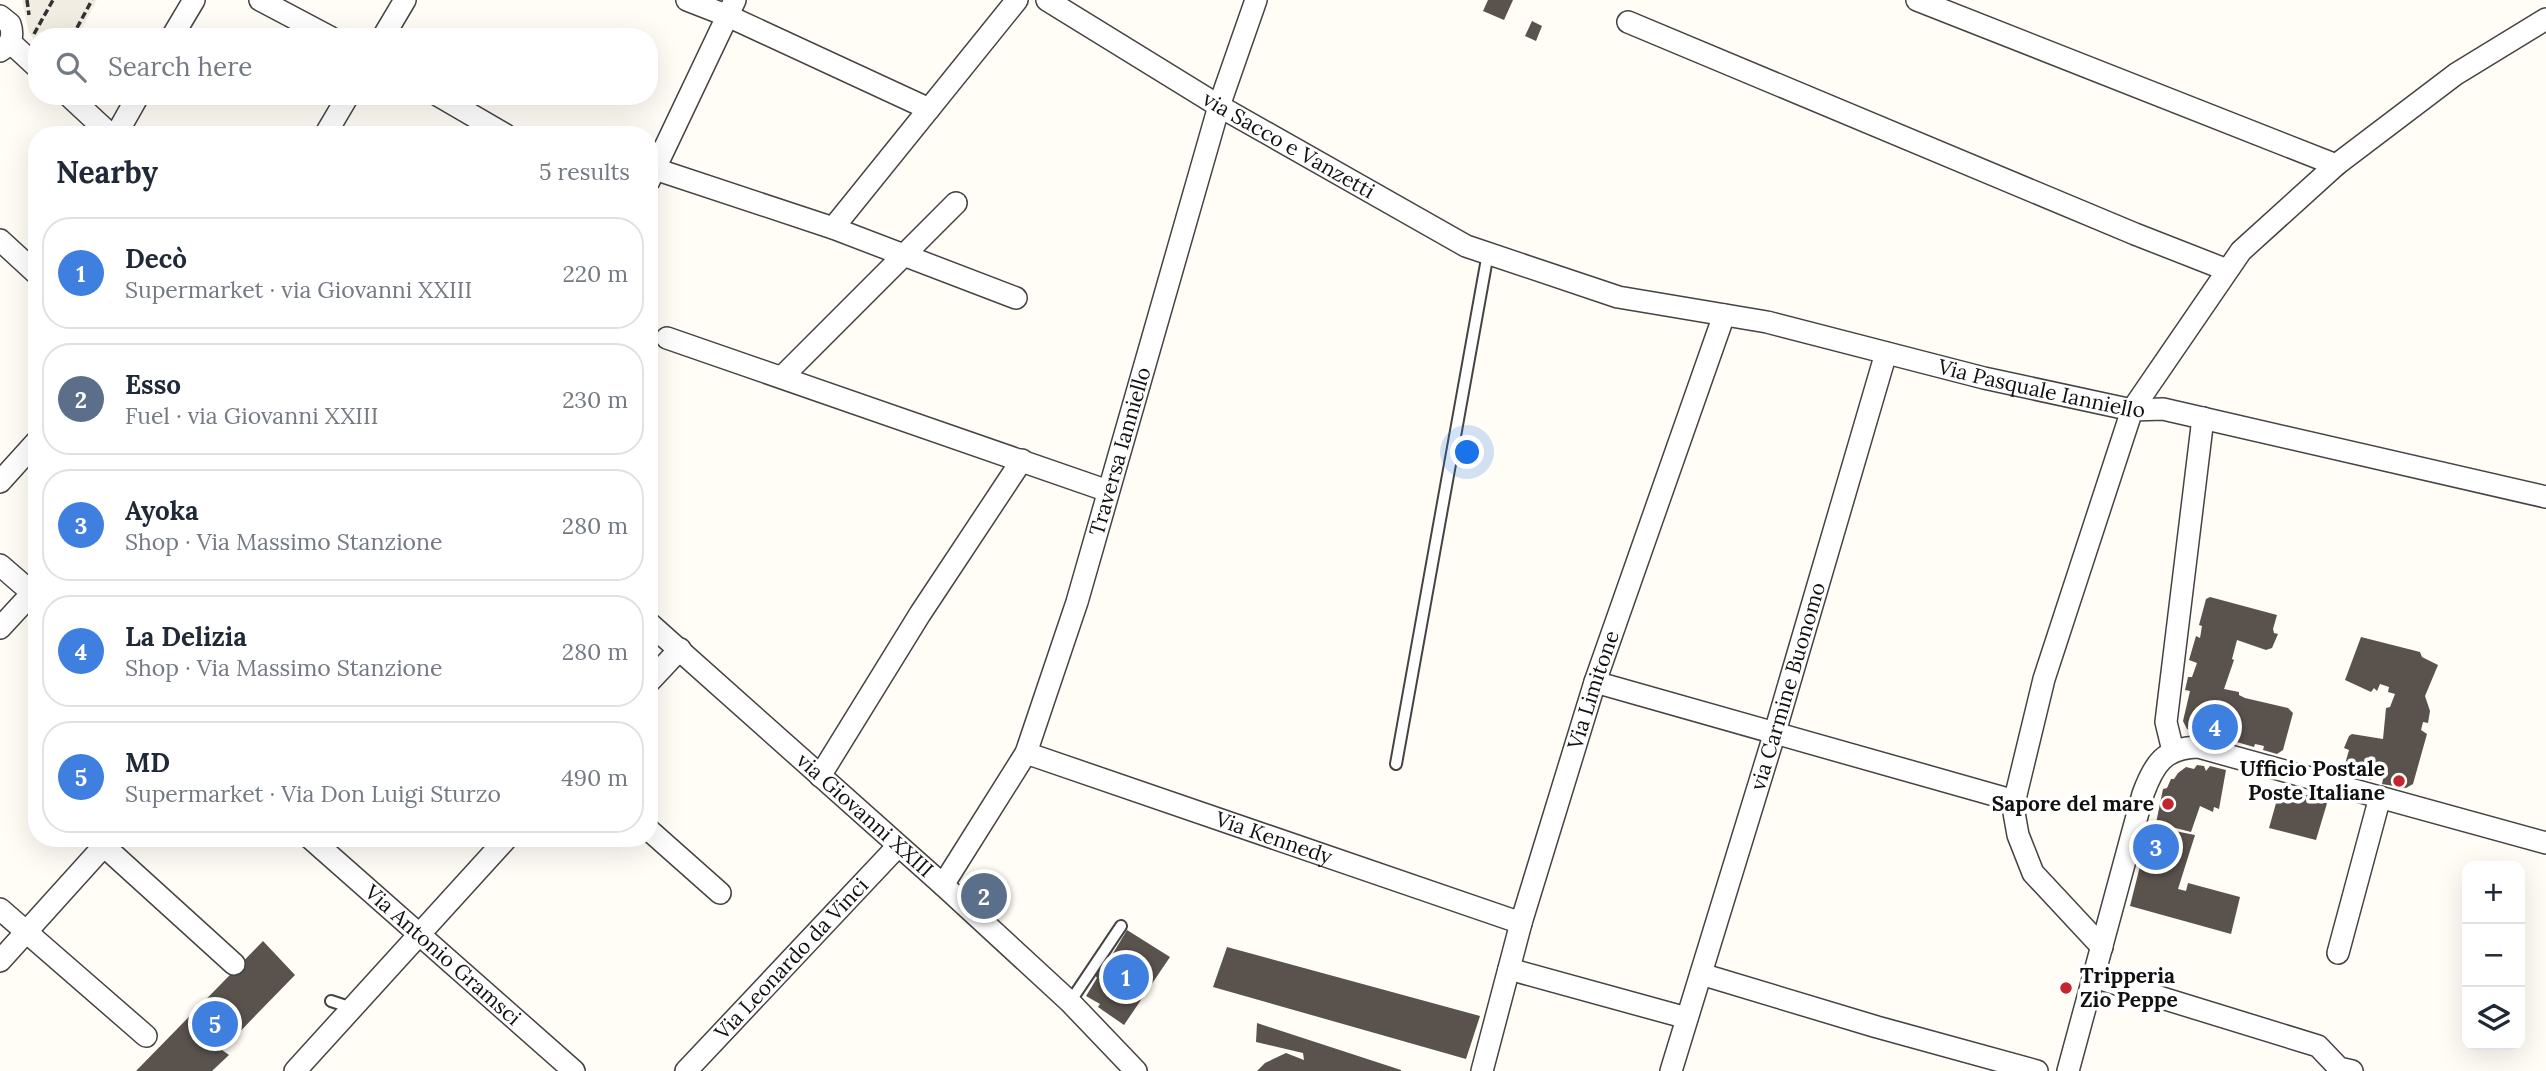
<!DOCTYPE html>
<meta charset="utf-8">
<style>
:root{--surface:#fff;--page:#f6f6f7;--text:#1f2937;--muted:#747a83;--line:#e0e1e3;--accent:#b45309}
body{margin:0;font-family:Lora,serif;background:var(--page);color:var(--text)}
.controls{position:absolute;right:21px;bottom:21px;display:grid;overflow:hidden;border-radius:14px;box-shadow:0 7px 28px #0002}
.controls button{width:63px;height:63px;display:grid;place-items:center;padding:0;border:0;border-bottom:2px solid var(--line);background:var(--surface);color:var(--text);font:35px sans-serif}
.you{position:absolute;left:1468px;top:453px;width:24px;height:24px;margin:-18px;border:5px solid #fff;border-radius:50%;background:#1a73e8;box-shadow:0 0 0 10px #1a73e833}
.badge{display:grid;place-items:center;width:46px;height:46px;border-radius:50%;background:var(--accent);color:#fff;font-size:23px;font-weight:700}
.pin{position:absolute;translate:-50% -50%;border:4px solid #fff;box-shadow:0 2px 7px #0006}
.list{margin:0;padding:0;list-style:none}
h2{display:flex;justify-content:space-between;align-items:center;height:91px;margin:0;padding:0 28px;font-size:30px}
h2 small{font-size:23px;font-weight:400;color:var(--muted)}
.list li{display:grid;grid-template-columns:46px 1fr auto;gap:21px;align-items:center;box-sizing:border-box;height:112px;margin:0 14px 14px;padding:0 14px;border:2px solid var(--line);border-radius:28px}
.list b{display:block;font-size:26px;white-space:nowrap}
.list p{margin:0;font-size:23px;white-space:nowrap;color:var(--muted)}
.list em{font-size:23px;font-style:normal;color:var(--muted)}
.icon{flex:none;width:38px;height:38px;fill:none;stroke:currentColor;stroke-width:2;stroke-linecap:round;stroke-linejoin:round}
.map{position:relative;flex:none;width:2546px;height:1071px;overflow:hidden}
.search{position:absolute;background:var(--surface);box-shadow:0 7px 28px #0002;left:28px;top:28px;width:630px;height:77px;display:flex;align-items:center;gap:18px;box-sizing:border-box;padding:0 24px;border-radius:28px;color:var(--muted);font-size:26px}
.panel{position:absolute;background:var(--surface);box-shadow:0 7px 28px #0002;left:28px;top:126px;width:630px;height:721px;border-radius:28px}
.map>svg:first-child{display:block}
</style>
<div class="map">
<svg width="2546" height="1071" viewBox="0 0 2546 1071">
<rect width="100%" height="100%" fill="#fffdf5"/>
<!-- plaza -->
<path fill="#f1ede2" d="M22,0H97L77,37H37V45L28,30Z"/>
<!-- building -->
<path fill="#5a524d" d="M1488,0H1513L1504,20L1483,11Z
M1532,21L1542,26L1536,41L1525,36Z
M2210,597L2277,615L2273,629L2274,633L2278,634L2272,648L2266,650L2237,640L2232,659L2234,660L2224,689L2239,692V695L2245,698L2288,708L2293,713L2283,750L2277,754L2263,750L2264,746L2255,744L2254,747L2212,735V730L2202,728L2199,732L2187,729L2183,721L2190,691L2185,690L2188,677H2192L2197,663L2189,660L2196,636L2200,638L2202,626L2199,625L2206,599Z
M2361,637L2420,652L2422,657L2438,665L2425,696L2430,711L2428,723L2423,722L2421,730L2427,734L2413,784L2406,788L2382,784L2383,779L2374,776L2371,780L2348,772L2345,764L2349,750L2344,748L2349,736L2352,734L2383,739L2386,708L2390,707L2395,694L2388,692L2389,687L2380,684L2377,691L2374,688L2371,692L2345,680Z
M2197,765L2204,766L2206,771L2210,766L2226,770L2219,809L2214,807L2213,812L2200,806L2191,832L2156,823L2163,789L2167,788L2171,779H2174L2178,773L2186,767L2194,769Z
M2280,789L2328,800L2316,840L2269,828Z
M2150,826L2195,835L2178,889L2186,891L2188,883L2240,897L2231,934L2130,906Z
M1127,930L1170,957L1124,1025L1098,1007L1100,1004L1086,996L1097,978L1095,975L1105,959L1109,960Z
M263,941L295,975L222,1050L229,1055L212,1071H136Z
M1227,947L1480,1016L1466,1059L1213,987Z
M1257,1023L1401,1070V1071H1257L1265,1063L1286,1053L1304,1060L1303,1053L1256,1042Z"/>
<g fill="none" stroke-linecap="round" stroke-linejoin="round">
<!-- lane casing -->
<g stroke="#444" stroke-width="14">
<path id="lane" d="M1396,764L1488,253
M331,1001L352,1008
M1070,1002L1121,926"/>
</g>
<!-- street casing -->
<g stroke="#444" stroke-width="24">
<g id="street">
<path d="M260,0L330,37"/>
<path d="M687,0L728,16L929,109"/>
<path id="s1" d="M1047,0L1219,106L1466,246L1618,297L1767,322L1984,378L2132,410L2163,409L2546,497"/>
<path d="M1917,0L2336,165"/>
<path d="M0,16L10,24C14,36 11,45 0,51"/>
<path d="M1628,22L2135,234L2227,270"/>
<path d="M172,37L194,0"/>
<path d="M383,37L405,0"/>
<path d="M10,42L37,67"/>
<path d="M69,96L111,135"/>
<path d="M439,96L506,135"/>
<path d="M116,135L138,96"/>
<path d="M325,135L348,96"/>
<path d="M655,169L833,228L1016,298"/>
<path d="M649,181L735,0"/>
<path d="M833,228L1017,0"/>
<path d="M0,240L37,274"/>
<path d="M667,338L1108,491"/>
<path d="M782,377L956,203"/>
<path d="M0,482L37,441"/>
<path d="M0,565L37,597"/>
<path id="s2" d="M649,623L943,885L1070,1002L1136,1071"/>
<path d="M0,628L37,588"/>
<path d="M649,682L680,649"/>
<path d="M1595,682L2015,801"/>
<path d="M2173,751L2166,722L2203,418"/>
<path id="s3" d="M1026,753L1521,923"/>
<path d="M820,776L920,614L1022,460"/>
<path d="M649,830L720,893"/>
<path id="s4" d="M310,838L574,1071"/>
<path d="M104,846L234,964"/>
<path id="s5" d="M943,885L1026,753L1077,602L1219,106L1256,0"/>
<path d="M0,909L146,1036"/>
<path d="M2102,947L2033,873L2018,835L2013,807L2044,679L2132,410L2241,251L2336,165L2456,74L2546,19"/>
<path d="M2338,953L2380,797"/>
<path d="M0,961L111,838"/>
<path d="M1509,969L1687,1018"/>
<path d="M1701,974L1877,1027L2037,1071"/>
<path d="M2094,977L2318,1046L2339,1068L2352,1071"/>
<path d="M295,1071L507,838"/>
<path id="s6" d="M686,1071L898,846"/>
<path id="s7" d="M1482,1071L1521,923L1595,682L1724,315"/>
<path id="s8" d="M1671,1071L1775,732L1886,353"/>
<path d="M2068,1071L2143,794C2154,764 2164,748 2198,747L2546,843"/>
</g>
</g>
<!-- path -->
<path stroke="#333" stroke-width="3.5" stroke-dasharray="7 3.5" stroke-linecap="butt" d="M27,0L29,15
M34,34L53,0
M72,37L92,0"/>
<!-- lane -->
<use href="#lane" stroke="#fff" stroke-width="10"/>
<!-- street -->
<use href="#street" stroke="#fff" stroke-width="21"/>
</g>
<!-- markers -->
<g fill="#c4262e" stroke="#fff" stroke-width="2.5">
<circle cx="2399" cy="781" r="7"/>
<circle cx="2168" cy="804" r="7"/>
<circle cx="2066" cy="988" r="7"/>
</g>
<g text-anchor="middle" stroke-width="7" stroke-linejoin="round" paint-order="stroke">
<!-- street labels -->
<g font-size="21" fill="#111" stroke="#fff">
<text dy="7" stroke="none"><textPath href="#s1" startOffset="282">via Sacco e Vanzetti</textPath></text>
<text dy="7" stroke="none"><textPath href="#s1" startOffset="1080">Via Pasquale Ianniello</textPath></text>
<text dy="7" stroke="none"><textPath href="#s5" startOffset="472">Traversa Ianniello</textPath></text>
<text dy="7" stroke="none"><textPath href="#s8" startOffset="402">via Carmine Buonomo</textPath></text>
<text dy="7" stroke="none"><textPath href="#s7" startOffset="397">Via Limitone</textPath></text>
<text dy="7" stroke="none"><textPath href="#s2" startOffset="289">via Giovanni XXIII</textPath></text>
<text dy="7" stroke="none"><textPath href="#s3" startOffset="262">Via Kennedy</textPath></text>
<text dy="7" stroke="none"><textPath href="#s4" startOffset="177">Via Antonio Gramsci</textPath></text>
<text dy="7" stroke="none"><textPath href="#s6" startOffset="154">Via Leonardo da Vinci</textPath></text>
</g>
<!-- poi labels -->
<g font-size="21" font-weight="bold" fill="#111" stroke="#fff" text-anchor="end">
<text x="2385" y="776">Ufficio Postale<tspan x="2385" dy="24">Poste Italiane</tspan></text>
<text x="2154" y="811">Sapore del mare</text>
<text x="2080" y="983" text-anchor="start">Tripperia<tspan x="2080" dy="24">Zio Peppe</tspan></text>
</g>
</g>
</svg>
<div class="controls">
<button>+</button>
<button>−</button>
<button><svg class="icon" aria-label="layers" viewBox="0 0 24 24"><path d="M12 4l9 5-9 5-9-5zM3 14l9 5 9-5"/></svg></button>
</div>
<div class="you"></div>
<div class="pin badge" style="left:1126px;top:977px;background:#3f7fe0">1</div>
<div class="pin badge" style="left:984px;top:896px;background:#5c6f8a">2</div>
<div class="pin badge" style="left:2156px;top:847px;background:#3f7fe0">3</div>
<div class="pin badge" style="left:2215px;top:727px;background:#3f7fe0">4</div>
<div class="pin badge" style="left:215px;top:1024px;background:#3f7fe0">5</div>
<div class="search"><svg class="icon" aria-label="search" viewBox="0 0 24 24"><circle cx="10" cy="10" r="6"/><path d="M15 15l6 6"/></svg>Search here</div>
<section class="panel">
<h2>Nearby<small>5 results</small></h2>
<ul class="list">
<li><span class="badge" style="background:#3f7fe0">1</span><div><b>Decò</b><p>Supermarket · via Giovanni XXIII</p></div><em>220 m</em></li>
<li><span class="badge" style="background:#5c6f8a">2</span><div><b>Esso</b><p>Fuel · via Giovanni XXIII</p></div><em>230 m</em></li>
<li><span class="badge" style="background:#3f7fe0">3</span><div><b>Ayoka</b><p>Shop · Via Massimo Stanzione</p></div><em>280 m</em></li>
<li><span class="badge" style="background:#3f7fe0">4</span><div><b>La Delizia</b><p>Shop · Via Massimo Stanzione</p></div><em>280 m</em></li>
<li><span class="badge" style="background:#3f7fe0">5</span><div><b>MD</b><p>Supermarket · Via Don Luigi Sturzo</p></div><em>490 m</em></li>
</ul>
</section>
</div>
